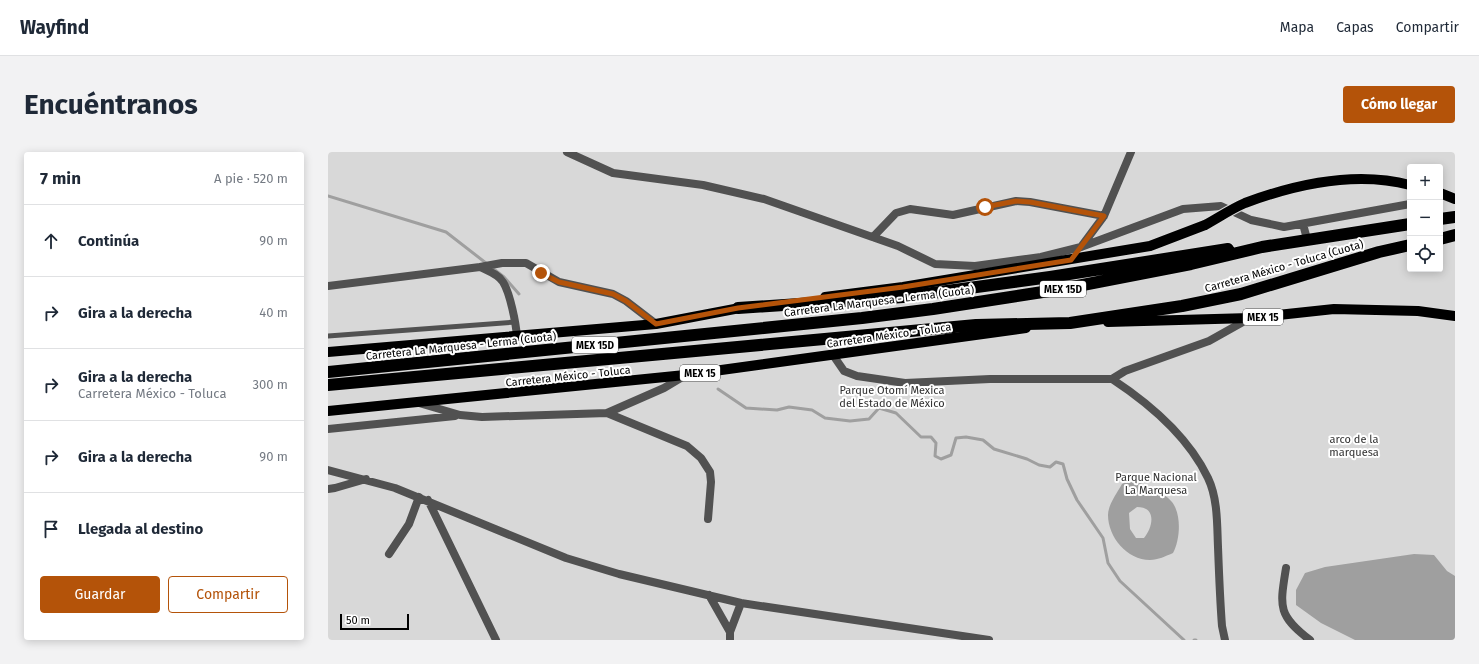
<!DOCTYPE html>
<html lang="es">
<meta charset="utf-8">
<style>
:root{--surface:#fff;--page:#f2f2f3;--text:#1f2937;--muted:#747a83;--line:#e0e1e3;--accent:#b45309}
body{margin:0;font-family:"Fira Sans",sans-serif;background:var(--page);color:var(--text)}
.controls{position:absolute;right:12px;top:12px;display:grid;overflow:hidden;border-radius:4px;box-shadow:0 2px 10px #0003}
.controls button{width:36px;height:36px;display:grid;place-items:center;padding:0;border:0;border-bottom:1px solid var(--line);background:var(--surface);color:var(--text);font:20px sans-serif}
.scale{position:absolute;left:12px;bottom:10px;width:69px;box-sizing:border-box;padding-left:4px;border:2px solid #000;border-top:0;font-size:11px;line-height:14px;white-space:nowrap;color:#000;-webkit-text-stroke:3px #fff;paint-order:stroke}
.stop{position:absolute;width:12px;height:12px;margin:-9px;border:3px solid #b45309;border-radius:50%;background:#fff}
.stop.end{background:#b45309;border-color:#fff;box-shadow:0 1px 4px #0008}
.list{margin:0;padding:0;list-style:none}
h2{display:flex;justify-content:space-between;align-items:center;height:52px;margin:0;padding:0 16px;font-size:17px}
h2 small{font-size:13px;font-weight:400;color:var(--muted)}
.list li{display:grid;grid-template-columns:26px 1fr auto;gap:12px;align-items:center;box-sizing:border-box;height:72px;padding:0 16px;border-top:1px solid var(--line)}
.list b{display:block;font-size:15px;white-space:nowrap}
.list p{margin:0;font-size:13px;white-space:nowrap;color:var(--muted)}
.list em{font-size:13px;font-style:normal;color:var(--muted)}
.actions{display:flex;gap:8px;padding:12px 16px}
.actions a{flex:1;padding:9px 0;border:1px solid var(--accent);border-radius:4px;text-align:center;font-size:14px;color:var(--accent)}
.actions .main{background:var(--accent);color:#fff}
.icon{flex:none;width:22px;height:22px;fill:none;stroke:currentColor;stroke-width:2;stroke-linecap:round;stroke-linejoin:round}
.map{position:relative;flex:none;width:1127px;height:488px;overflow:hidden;border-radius:4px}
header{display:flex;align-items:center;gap:24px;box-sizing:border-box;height:56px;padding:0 20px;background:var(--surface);border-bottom:1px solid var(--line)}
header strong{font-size:19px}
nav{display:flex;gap:22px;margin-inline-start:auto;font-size:14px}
.intro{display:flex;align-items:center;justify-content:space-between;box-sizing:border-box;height:96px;padding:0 24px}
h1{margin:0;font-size:28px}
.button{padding:10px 18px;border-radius:4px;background:var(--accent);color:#fff;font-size:14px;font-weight:700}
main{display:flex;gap:24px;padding:0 24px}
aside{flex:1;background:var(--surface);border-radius:4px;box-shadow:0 2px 10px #0003}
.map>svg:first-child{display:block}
</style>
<header>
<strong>Wayfind</strong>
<nav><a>Mapa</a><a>Capas</a><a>Compartir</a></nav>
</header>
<div class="intro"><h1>Encuéntranos</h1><a class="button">Cómo llegar</a></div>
<main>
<aside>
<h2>7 min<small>A pie · 520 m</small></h2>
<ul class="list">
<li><svg class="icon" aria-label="ahead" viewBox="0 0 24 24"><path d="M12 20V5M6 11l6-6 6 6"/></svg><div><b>Continúa</b></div><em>90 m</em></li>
<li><svg class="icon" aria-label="right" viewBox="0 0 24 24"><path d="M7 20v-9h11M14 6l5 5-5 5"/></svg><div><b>Gira a la derecha</b></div><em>40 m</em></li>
<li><svg class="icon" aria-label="right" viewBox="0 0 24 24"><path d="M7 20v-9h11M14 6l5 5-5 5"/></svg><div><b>Gira a la derecha</b><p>Carretera México - Toluca</p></div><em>300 m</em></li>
<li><svg class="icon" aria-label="right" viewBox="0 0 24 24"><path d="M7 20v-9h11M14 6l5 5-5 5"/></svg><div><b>Gira a la derecha</b></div><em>90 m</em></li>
<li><svg class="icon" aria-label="arrive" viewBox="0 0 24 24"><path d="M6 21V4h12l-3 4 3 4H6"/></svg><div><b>Llegada al destino</b></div></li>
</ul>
<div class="actions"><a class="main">Guardar</a><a>Compartir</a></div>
</aside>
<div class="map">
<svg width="1127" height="488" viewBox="0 0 1127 488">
<rect width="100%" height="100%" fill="#fff"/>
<!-- green -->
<path fill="#d8d8d8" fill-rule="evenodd" d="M0,0H1127V488H0ZM1082,15H1112V117H1082Z"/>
<!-- water -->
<path fill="#9f9f9f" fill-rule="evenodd" d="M802,328C815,332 835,339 844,350C854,363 852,388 845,401C838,404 830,408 822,408C799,408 780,385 780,363C780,353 789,341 794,332ZM809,355C829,355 825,375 816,386H808L802,377L801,361Z
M1086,402L1106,403L1119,419L1127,424V488H1027L993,471L968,453V438L977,421L997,415Z"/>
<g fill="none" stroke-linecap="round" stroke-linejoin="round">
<!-- stream -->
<path stroke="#9f9f9f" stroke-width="3" d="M0,44L118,80L176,125L191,142
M390,237L418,256L449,258L461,255L484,258L497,266L522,269L541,267L551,256L568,261L593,285H603L608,291L607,304L613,307L623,303L628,286L638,285L655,288L666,297L699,307L711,313L722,315L728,310L735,312L739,327L749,348L775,386L780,411L792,429L856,488
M866,488H868"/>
<!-- primary casing -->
<g stroke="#dbdbdb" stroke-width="12">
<path id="primary" d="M497,145L575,135L822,94L877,73
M780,170L922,166L1006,157L1090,159L1127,164
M0,200L328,172L417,155
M0,259L357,223L698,176"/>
</g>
<!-- motorway casing -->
<g stroke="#dbdbdb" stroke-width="14">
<path id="motorway" d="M1112,67L1127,65
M1112,87L1127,83
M410,156L575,145L722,125L900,97
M0,220L534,166L605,157L734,137L863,112L934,95L1082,72
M0,233L648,173L742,171L854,154L913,142L1051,100L1082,93"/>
</g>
<!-- service -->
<path stroke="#515151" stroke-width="5" d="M0,184L188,170"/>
<!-- minor -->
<path stroke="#515151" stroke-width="8" d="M239,0L285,21L375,33L436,47L570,94L607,112L647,114L713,105L753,95L776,64L803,0
M975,72L979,87
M545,85L568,61L582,57L625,63L688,49L702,50L776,64
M753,95L855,57L893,54L923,68L956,75L1082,52
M152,115L174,111H198L231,130L285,142L298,149L328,172
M0,134L152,115C160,119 170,122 175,130C182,141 188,171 189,185
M505,203L516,219L529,224L577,231L662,227H784L797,219L881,189L922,166
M784,227C822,252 860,284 880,326C890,347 889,373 890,395C891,422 892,448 894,474L897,488
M91,251L132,263L154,265L279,261L336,236L356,224
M279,261L359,294L373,306L382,320L383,330L380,367
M0,277L127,264
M0,318L67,336L238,406L291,422L413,451L661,488
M0,337L7,336L38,327
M100,348L168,488
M61,402L81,372L91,345
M958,416C952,454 949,463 982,488
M381,443L402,480
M402,488V480L413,451"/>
<!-- primary -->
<use href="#primary" stroke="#000" stroke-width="10"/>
<!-- motorway -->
<use href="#motorway" stroke="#000" stroke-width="12"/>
<!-- primary-bridge casing -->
<g stroke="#dbdbdb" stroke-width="12" stroke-linecap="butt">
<path id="primary-bridge" d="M1112,41L1127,47
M877,73C890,66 903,57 917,51C968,32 1029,19 1082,33"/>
</g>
<!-- primary-bridge -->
<use href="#primary-bridge" stroke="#000" stroke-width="10"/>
</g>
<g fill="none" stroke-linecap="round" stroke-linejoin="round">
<!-- route -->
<path stroke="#b45309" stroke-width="5" d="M213,121L231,130L285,142L298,149L328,172L410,156L575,135L743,108L776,64L702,50L688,49L657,55"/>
</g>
<g text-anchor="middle" stroke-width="4" stroke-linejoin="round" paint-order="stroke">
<!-- shield labels -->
<g fill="#fff" stroke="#4c4c4c" stroke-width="1">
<rect x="712" y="129" width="46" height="16" rx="3"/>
<rect x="915" y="157" width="40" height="16" rx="3"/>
<rect x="244" y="185" width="46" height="16" rx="3"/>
<rect x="352" y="213" width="40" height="16" rx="3"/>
</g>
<g font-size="10" font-weight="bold" fill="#000">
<text x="735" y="141">MEX 15D</text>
<text x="935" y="169">MEX 15</text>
<text x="267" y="197">MEX 15D</text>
<text x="372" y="225">MEX 15</text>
</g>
<!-- street labels -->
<g font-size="11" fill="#000" stroke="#fff">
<text transform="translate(956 114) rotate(-16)" y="4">Carretera México - Toluca (Cuota)</text>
<text transform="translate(551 149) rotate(-7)" y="4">Carretera La Marquesa - Lerma (Cuota)</text>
<text transform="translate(561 183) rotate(-8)" y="4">Carretera México - Toluca</text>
<text transform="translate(133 194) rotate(-6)" y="4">Carretera La Marquesa - Lerma (Cuota)</text>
<text transform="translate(240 224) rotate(-6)" y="4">Carretera México - Toluca</text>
</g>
<!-- park labels -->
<g font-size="11" fill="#2f2f2f" stroke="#fff">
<text x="564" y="242">Parque Otomí Mexica<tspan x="564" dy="13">del Estado de México</tspan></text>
<text x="1026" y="291">arco de la<tspan x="1026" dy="13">marquesa</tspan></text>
<text x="828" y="329">Parque Nacional<tspan x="828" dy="13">La Marquesa</tspan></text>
</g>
</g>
</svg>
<div class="controls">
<button>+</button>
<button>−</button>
<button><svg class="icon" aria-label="locate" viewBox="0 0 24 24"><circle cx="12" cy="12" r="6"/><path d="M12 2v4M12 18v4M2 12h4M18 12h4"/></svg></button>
</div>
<div class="scale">50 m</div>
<div class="stop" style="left:657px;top:55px"></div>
<div class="stop end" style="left:213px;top:121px"></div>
</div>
</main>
